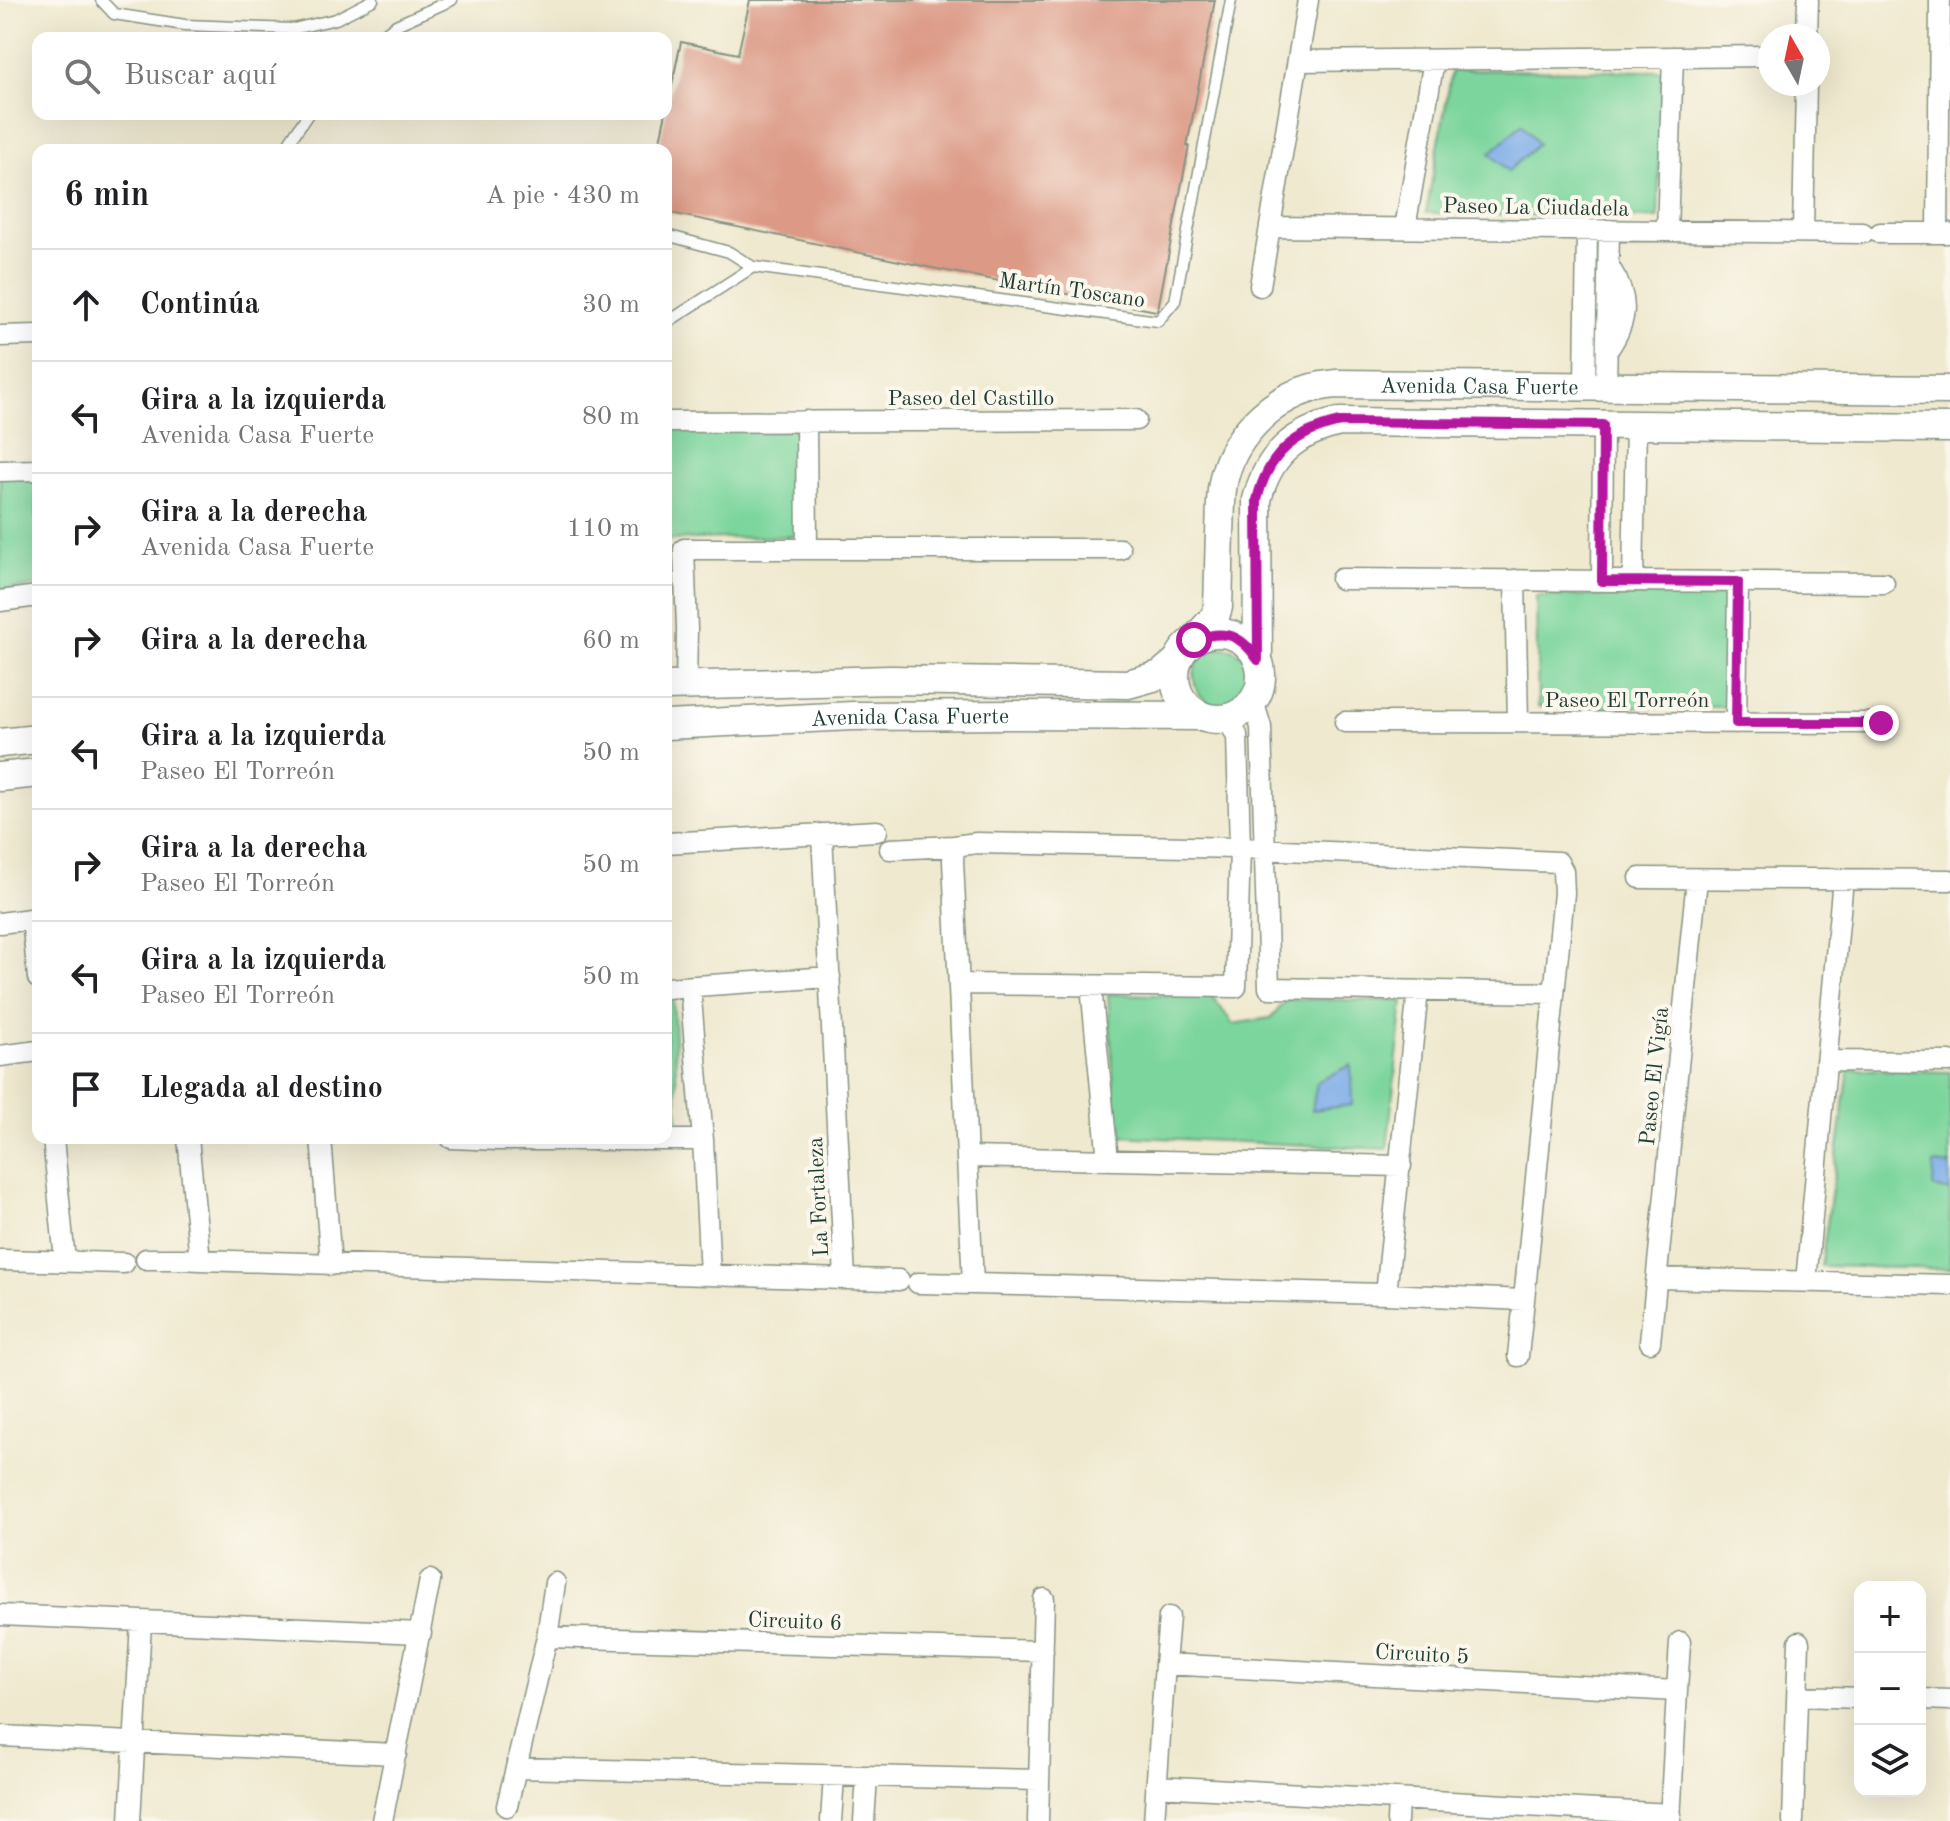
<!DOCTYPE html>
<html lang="es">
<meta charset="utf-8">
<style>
:root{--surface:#fff;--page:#f2f2f2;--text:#202124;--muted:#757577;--line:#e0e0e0}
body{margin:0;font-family:"Old Standard TT",serif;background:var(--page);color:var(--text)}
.controls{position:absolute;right:24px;bottom:24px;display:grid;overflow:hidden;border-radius:16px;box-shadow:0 8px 32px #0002}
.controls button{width:72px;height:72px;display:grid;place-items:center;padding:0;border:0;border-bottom:2px solid var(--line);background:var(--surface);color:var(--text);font:40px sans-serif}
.compass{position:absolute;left:1758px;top:24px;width:72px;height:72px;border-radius:50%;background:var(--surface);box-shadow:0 8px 32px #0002;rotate:351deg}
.stop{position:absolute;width:24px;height:24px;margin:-18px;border:6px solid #b5179e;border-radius:50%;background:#fff}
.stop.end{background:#b5179e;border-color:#fff;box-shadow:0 2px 8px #0008}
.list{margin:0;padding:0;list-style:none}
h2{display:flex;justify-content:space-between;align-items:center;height:104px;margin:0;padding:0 32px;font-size:34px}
h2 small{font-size:26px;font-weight:400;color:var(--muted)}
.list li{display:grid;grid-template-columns:52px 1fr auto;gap:24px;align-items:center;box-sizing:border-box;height:112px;padding:0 32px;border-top:2px solid var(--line)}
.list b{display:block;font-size:30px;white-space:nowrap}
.list p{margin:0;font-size:26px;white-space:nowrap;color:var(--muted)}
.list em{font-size:26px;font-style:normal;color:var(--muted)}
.icon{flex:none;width:44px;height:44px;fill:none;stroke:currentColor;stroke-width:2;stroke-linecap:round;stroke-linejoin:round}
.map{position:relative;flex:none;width:1950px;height:1821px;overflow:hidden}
.search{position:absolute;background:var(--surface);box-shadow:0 8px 32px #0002;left:32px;top:32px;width:640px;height:88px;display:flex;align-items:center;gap:20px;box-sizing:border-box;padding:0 28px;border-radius:16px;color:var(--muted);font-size:30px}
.panel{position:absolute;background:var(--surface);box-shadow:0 8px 32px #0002;left:32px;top:144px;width:640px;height:1000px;border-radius:16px}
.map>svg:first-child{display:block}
</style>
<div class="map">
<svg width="1950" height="1821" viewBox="0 0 1950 1821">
<rect width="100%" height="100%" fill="#fbf7ec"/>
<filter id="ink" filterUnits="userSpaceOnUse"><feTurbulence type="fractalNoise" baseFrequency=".0125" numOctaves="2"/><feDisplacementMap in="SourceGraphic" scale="16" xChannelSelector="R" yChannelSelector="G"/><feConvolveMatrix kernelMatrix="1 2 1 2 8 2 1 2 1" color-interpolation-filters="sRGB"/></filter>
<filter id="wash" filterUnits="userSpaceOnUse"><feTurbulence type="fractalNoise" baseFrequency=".006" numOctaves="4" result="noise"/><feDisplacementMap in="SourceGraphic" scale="32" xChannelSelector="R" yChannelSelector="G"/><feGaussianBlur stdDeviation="1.8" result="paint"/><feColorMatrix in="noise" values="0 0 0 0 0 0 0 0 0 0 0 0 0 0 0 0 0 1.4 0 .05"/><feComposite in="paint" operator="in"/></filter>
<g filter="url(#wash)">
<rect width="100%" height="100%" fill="#efe9cf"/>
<!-- green -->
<path fill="#7bd59c" stroke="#4d8968" stroke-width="2" d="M1452,70L1662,71L1658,218L1426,213Z
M796,427L798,536L666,540V428Z
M36,474L38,586L0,590V475Z
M1726,594V707H1538L1536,596Z
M1194 677a29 29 0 1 1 58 0a29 29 0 1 1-58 0Z
M1108,994L1212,996L1233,1024L1270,1018L1288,999L1403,1001L1387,1149L1117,1136Z
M666,996H673L678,1119H666Z
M1849,1069L1950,1072V1269L1821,1266Z"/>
<!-- water -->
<path fill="#7cace7" stroke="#4e748e" stroke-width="2" d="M1522,124L1538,144L1508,171L1490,153Z
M1351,1065L1352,1105L1312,1110L1317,1082Z
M1934,1164L1950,1166V1191L1933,1187Z"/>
<g id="blocks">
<!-- building -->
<path fill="#dc9985" d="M750,0H1215L1187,146H1189L1158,309L1156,311L937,269L666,212V150H658L681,42L738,54Z"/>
</g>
</g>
<g filter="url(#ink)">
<use href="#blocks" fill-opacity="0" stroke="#879382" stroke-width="2"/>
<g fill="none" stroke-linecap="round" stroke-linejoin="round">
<!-- lane casing -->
<g stroke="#879382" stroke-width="13">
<path id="lane" d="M101,0L114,14L185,25L293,29L336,19L373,0
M378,38L396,25L452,0
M284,150L308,114
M666,235L729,252L753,267
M666,323L753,267L1158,321L1175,301L1231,0"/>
</g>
<!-- street casing -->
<g stroke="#879382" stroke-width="23">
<path id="street" d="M1807,36L1808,0
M1298,61L1770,56
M1270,227L1863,233
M1405,228L1434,60
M1667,231L1673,57
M1803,232L1806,84
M1880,233H1948
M1938,233L1940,0
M1260,286L1308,0
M0,336L38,335
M1609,348C1628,320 1629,298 1611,270
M1585,387L1587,230
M1606,387L1609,230
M806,421L807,549
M666,422L1136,420
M0,471L38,470
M1341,579L1884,583
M1515,580L1518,722
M1602,581L1603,425
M1633,581L1636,425
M0,601L38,596
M686,686L687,629L684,549H1120
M1253,701L1261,727L1269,988L1554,993
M1345,722L1881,723
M1736,723L1738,582
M666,843L877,831
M977,843L1240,848L1558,862L1563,871L1564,893L1524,1300L1386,1294L973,1284L953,861L954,846Z
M890,849L954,846
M1640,878L1950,880
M32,919L38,978
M0,923L38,918
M959,984L1236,987L1240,848L1237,735L1226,719
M1091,986L1108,1160
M690,987L703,1140L710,1274
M666,988L830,977
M0,1056L38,1051
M1826,1061L1950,1062
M53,1138L65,1261
M188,1138L200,1260L845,1279L822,835
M321,1138L331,1265
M451,1138L498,1140H703
M967,1157L1401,1166
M146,1259H181L200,1260
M0,1260L124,1263
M1657,1278L1950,1285
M845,1279L899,1280
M1806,1282L1843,879
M918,1283L973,1284
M1386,1294L1418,991
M1650,1342L1697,879
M1518,1356L1524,1300
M0,1615L421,1633
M1169,1617L1165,1664L1677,1691L1680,1642
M547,1637L1043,1651
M1799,1696L1860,1698
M1920,1699L1950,1700
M0,1736L396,1754
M517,1768L1039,1780
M1156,1786L1671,1814
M507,1806L547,1637L555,1583
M130,1821L141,1622
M382,1821L430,1580
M831,1821L834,1776
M864,1821L867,1777
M1038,1821L1044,1599
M1154,1821L1165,1664
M1397,1821L1398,1800
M1670,1821L1677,1691
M1793,1821L1799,1642"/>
</g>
<!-- secondary casing -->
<g stroke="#879382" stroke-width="31">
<g id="secondary">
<circle cx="1218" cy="676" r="43"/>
<path id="s1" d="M1194,640L1215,617L1218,607C1219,582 1219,557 1220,533C1221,516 1220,499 1223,483C1231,439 1269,400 1312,388C1319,386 1328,385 1336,384L1950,390"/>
<path d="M1258,660L1257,500C1268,455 1294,432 1340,422L1950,428"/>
<path d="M666,686L890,680L1128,684L1160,675L1178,660"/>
<path id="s2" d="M666,725L853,716L1013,715L1202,716"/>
<path d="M0,743L38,739"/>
<path d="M0,777L38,773"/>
</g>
</g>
<!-- lane -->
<use href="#lane" stroke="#fff" stroke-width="10"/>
<!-- street -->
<use href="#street" stroke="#fff" stroke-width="20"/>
<!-- secondary -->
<use href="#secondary" stroke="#fff" stroke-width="28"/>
</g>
</g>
<g fill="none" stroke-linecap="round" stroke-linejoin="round" filter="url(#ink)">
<!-- route -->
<path stroke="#b5179e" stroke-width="10" d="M1194,640C1224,629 1240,633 1258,660L1257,500C1268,454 1295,432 1340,422L1603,425L1602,581L1738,582L1736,723H1881"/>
</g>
<g text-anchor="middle" stroke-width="8" stroke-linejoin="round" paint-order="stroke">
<!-- street labels -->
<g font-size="22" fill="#1f3d34" stroke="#fbf7ec">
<text transform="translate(1536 206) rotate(1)" y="8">Paseo La Ciudadela</text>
<text transform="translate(1072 289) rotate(8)" y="8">Martín Toscano</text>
<text dy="8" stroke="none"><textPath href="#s1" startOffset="470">Avenida Casa Fuerte</textPath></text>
<text x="971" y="405">Paseo del Castillo</text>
<text x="1627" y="707">Paseo El Torreón</text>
<text dy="8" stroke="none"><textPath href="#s2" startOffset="244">Avenida Casa Fuerte</textPath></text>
<text transform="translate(1653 1076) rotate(-84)" y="8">Paseo El Vigía</text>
<text transform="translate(817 1197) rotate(-93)" y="8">La Fortaleza</text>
<text transform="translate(795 1620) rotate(2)" y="8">Circuito 6</text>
<text transform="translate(1422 1653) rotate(3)" y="8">Circuito 5</text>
</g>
</g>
</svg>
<div class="controls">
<button>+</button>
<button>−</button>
<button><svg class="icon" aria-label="layers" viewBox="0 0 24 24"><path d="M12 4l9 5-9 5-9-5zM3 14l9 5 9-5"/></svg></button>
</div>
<svg class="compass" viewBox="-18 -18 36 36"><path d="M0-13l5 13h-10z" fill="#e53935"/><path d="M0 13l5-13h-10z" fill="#757577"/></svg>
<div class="stop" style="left:1194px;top:640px"></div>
<div class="stop end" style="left:1881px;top:723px"></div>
<div class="search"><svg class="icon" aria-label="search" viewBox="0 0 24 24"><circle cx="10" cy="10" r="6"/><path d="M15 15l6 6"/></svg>Buscar aquí</div>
<section class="panel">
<h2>6 min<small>A pie · 430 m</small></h2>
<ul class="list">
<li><svg class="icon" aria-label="ahead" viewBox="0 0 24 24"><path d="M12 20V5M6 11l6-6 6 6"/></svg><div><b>Continúa</b></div><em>30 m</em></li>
<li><svg class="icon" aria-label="left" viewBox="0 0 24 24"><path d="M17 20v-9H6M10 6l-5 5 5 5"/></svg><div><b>Gira a la izquierda</b><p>Avenida Casa Fuerte</p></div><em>80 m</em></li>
<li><svg class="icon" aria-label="right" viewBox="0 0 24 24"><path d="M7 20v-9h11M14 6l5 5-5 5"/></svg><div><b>Gira a la derecha</b><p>Avenida Casa Fuerte</p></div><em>110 m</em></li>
<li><svg class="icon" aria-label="right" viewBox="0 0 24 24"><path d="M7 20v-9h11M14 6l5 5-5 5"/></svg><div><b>Gira a la derecha</b></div><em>60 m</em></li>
<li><svg class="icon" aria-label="left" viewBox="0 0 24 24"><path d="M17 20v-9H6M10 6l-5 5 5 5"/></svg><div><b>Gira a la izquierda</b><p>Paseo El Torreón</p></div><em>50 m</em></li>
<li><svg class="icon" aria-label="right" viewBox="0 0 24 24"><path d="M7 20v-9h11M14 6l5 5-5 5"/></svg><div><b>Gira a la derecha</b><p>Paseo El Torreón</p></div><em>50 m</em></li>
<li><svg class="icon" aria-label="left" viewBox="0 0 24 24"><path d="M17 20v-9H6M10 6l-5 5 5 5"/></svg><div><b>Gira a la izquierda</b><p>Paseo El Torreón</p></div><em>50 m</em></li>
<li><svg class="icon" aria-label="arrive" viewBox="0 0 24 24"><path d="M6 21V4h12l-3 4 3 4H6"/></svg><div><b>Llegada al destino</b></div></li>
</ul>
</section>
</div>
